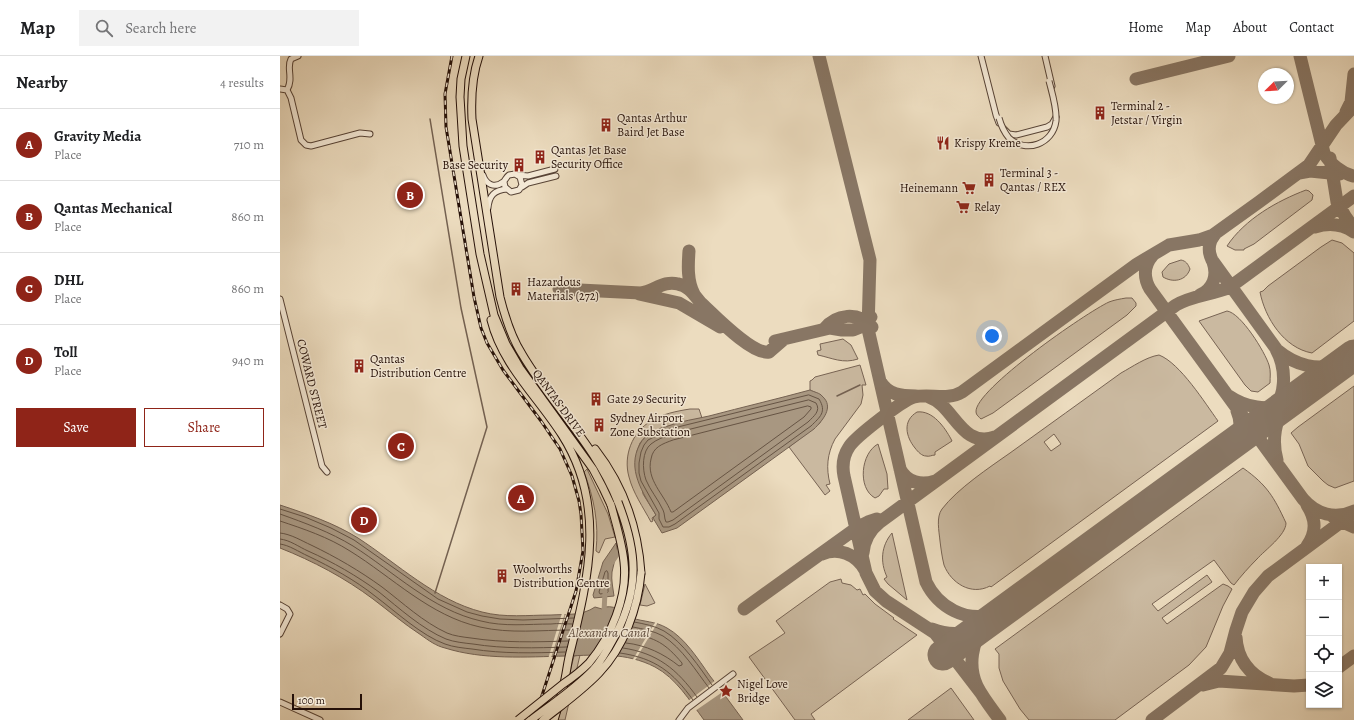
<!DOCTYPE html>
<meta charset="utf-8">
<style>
:root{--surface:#fff;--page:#f2f2f2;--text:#202124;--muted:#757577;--line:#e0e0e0;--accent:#8f2418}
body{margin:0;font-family:Alegreya,serif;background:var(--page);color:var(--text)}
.controls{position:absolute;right:12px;bottom:12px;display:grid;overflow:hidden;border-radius:0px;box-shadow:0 1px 3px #0004}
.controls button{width:36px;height:36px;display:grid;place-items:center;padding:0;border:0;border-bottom:1px solid var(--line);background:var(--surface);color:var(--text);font:20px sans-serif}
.compass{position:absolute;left:978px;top:12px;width:36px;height:36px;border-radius:50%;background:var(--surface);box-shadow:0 1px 3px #0004;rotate:246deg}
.scale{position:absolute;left:12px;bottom:10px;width:70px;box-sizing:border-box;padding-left:4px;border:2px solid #251008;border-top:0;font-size:11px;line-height:14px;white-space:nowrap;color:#251008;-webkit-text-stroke:3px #f3e8d5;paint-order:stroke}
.you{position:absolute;left:712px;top:280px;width:14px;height:14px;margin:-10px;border:3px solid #fff;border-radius:50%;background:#1a73e8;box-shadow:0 0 0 6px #1a73e833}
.badge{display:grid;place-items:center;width:26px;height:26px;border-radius:50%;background:var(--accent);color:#fff;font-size:13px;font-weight:700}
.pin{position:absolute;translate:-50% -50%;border:2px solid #fff;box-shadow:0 1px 4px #0006}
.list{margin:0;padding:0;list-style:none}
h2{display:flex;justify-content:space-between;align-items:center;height:52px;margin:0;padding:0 16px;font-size:17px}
h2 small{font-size:13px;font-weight:400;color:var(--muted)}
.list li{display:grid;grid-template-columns:26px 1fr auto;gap:12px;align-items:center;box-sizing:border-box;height:72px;padding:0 16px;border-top:1px solid var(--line)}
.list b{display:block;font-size:15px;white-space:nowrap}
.list p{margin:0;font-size:13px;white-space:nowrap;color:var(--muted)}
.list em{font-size:13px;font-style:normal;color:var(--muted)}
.actions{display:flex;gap:8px;padding:12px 16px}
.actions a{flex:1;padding:9px 0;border:1px solid var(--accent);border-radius:0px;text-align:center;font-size:14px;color:var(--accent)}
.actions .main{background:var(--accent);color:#fff}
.icon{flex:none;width:22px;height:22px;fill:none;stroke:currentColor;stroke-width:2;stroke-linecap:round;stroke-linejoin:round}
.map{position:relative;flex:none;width:1074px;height:664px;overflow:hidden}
header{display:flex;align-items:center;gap:24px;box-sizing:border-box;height:56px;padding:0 20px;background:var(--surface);border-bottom:1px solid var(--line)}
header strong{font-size:19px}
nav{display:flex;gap:22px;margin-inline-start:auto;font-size:14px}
.search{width:280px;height:36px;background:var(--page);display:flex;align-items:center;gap:10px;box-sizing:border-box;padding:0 14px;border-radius:0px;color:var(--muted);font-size:15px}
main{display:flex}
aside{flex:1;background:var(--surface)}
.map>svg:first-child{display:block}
</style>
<header>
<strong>Map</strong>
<div class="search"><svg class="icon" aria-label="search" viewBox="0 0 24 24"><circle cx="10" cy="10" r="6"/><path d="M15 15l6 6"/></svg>Search here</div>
<nav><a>Home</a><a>Map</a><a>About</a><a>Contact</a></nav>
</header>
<main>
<aside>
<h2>Nearby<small>4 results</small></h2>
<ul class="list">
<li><span class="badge">A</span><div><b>Gravity Media</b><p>Place</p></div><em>710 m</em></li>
<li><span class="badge">B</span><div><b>Qantas Mechanical</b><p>Place</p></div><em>860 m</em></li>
<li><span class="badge">C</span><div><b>DHL</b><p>Place</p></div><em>860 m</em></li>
<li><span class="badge">D</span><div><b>Toll</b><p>Place</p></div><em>940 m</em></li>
</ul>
<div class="actions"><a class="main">Save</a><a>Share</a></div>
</aside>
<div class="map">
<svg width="1074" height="664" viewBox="0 0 1074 664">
<rect width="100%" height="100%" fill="#ecdcbf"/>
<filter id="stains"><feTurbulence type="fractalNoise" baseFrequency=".005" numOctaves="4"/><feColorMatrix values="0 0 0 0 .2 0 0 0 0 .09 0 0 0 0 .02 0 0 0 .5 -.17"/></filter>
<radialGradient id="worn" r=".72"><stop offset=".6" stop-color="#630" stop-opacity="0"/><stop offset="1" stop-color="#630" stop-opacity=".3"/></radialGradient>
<!-- green -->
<path fill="#cab9a0" stroke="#786454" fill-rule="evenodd" d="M1026,134L1029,135L1033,139L1032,144L974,188L964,193V194H955L947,190C965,163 997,145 1026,134Z
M1052,184L1062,187L1074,197V265L1032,297C1004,292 985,262 980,236L983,235L988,230L1041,191Z
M901,204C906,205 908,208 910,213C906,225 893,227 883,221L882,216L889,208Z
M846,242H852L856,247V250L847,259L713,357L701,363C699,361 696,359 696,356C694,334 807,256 829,246C834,244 840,243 846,242Z
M947,255C961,257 985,296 989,309C991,315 990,321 990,327L978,336L971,335L965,329L919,265Z
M563,283L571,289L578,303C563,308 552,302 538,299L537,295L541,294L540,288Z
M879,299C900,307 925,347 938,365L711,531L710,530C691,540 671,527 664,509C662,501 661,493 660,485C659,475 656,461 662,453C677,433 710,411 730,397C767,370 804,344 841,317C852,311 866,301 879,299ZM774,378L781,388L771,395L764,386Z
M580,309L586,329H582L583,339L581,348L555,383C547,398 546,412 550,428L546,429L550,435L545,439L509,391L540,367L542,340L530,334V325L532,324L535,321Z
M1074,330V425L1055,432L1048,429L1043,425L1028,410L1019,388L1011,377L1018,371Z
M410,353H419L422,362L381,372L365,381L360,387L357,395L363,438L376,459L372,462L373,465L371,466C363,451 353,437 349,421C343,400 352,376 371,365C382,358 397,355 410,353Z
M637,356C653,354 665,372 671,383L672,385L655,396V399C652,399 649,401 646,400C642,400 638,396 635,392C626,381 622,365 637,356Z
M598,388L607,418L608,433H604L599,440L595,442C577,432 581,397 598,388Z
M963,412C987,429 994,441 1006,467C1006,479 985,494 977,503C969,511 961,520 954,529L951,527L934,504L872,548L878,555L927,519L932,526L882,562L887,568L943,528L948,530L952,533L943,550L926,591L909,609L835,664H749L740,653L723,625L719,612V598L715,593Z
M307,413L328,458L335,481L325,483L319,497L316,495C319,467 314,442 304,416Z
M612,477L627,544L608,528L604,523L607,521C600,506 601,490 612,477Z
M561,523L562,527L571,529L577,534L580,533L583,539L585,538L595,548L614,562L613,563L637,579L531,658L535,664H515L469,601L505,577L496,565L550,526Z
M365,528L375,547L367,550L360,549Z
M300,599L285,664H278L294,600Z
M671,632L694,664H628Z"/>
<!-- water -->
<path fill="#a89781" stroke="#746151" d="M530,334C534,336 540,337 542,340C555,351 542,365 534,373L397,472L382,477L373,462L376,459C363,437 346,413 360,388C365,378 378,373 388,370C401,365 416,363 429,360C463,351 497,343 530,334Z
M0,449C27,458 54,467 78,482C118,508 155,544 202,556C225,562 248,559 271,559C287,558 302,560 315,551L322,553L325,551C339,549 340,558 352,562C364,566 375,565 387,572C405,582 418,603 430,620C441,634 452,649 463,664H424C410,645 396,622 375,611C346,596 317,599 286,600C246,601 203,604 165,592C156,590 148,584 141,579C124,568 109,555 93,543C65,522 33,505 0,492Z
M336,487L338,497L336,499C335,505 333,510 332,516C331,524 333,532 334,540L314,542L313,539L323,506Z"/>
<!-- pier -->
<path fill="#ecdcbf" d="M282,557H285L271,602L268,603Z
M286,557H290L276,602H273Z
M376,565L378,566L354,606L352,605Z
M436,624L444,635L415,655L408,645Z"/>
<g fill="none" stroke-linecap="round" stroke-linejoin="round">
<!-- shore -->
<path stroke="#665444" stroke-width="1" d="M529,339L539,343C547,356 540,361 531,370L395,468L389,471H383L379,463V457L361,425L359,417V407L361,396L364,389L368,384L390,373Z
M529,344L536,347C541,355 534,360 528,366L393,464L388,466H386C384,462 385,458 383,454C378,443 370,434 366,424C362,413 362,395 371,388C377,383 385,381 391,378Z
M528,350L531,351V353L524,361L393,456H391C384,438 366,424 371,403C373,391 382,388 393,384Z
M0,453L25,461L51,472L74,484L158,543L187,556L202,560L220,563L243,564L294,562
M0,458C25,467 50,476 73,490C114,516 152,554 201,565C224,571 248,568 271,568C278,567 285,568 292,568
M0,465C24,473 48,481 70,495C112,521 150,560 200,571C230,578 261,574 291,574
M0,477C11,478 22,485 31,489C56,501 80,515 102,531C123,547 143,566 167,577C174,580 183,581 191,582C223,587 256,586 288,585
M0,483C10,484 19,491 28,495C53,506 77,520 99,536C119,552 142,573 166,583C174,586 184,587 193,588C224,593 255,592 287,591
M0,488C9,489 19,496 28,500C51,511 75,524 95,540C115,555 142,580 165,588C173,591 183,592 192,593C223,598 254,597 285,596
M327,515L328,517V536L327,537L320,538L319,536L325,516Z
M354,566C365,568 375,570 384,575C403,586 420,612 432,629
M353,571C363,573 374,575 383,580C402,592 416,615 429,632
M346,587C366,589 384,598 399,610L402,609V607C385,587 376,582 350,577
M343,592C377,597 397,613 417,641
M340,597C375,602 393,616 413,644"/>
<!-- stream -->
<path stroke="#746151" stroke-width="1.5" d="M150,63L181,252L207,371L155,537
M557,340L580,329"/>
<!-- canal -->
<path stroke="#a89781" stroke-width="5" d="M332,506L342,491
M324,556L325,536"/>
<!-- taxiway -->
<path stroke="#887664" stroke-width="13" d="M539,0L590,204L588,273L646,526C658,551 686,567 714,558C722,555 729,550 736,545
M1020,0L1044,97C1050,108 1062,117 1073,120
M856,23L949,0
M1066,56L1071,46L1074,18
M1050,102L1057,146L1065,160L1074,173
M1019,117L1030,115L1060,118
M1035,171C1048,167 1062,168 1074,176
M937,176C929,184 927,194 932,204L997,294C1015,309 1038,316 1060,307
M409,195C408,209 407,225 414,238
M873,199C864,209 863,221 870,233L1023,443C1036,458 1055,464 1074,455
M279,233L361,237C374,235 384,224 398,228C409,230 414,239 421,247C434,259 472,299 489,296L504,283
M359,238L399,247L440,271
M920,239C933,233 938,220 933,206
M544,273C556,258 578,255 592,271
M495,285L550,272L562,274H573L583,270L591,261
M1053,313L1074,297
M600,325C608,339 621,340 636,340
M949,340C965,351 988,356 1006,347C1012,344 1017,340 1022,336
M649,341C674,349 681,393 715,381
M970,375C975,369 983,365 989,359C1007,343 1007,313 996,293
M942,394C956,384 965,374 957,355
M997,404C992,386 994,362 1008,348
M620,413C627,426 641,430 655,425
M1027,449C1036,463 1037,476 1027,490
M1054,462L1074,471
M583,497C584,484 590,474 600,466L896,249C913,239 932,239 950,231L1074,140
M542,498C558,491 576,498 585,514
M464,553L578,471L588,466L597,463
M719,559C715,563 710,565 706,569C691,585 688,611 697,630C703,642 712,653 720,664
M652,573C670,580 689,579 705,567
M956,581C957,602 969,619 989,627
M1059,611L1074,600
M923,629L939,625L1014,630L1029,629
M701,637L655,577L606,545L595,535L586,517L564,420C562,410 563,400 569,391C575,381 623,344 634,341C650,337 667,345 682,336L857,208L889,189L919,184L933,179L979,146L1029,109L1056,69L1074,50
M872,664L941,612L950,597L956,574L962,556L974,536L988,520L1072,458"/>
<!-- runway -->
<path stroke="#887664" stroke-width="31" d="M663,599L1074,299"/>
<!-- minor casing -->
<g stroke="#574336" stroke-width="7">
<path id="minor" d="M701,0L716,59L719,67
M765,0L772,30
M0,33L7,34
M7,34L11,42L21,84L26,89L31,90L80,77L90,78
M7,34C14,22 6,12 11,3L18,0
M724,73L729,78L736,79L767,71L772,68L776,61
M203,119C206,128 214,133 223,126C225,125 226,121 229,119L235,118L240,121L242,129L239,134L231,136L225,131L224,126
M238,119L248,120L275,113
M242,131L248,127L276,120
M208,152C209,140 214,134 227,133
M0,243L42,410L47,416
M0,549L7,553L10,558L0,578
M0,646L40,664
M399,664L408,652L453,618"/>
</g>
<!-- highway casing -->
<g stroke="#251008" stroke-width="9">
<path id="highway" d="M186,0L181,23L180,41L183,90L200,198L214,259L226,288L240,312L313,413L323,432L331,449
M199,0C192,20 191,42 192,63L220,241C225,261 231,281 242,298C272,349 316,390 338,446
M211,264C222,309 258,341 282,379C326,448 309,520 291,593C288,603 287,613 285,623C282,637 278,651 274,664
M315,393C343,429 358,472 361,517"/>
</g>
<!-- minor -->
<use href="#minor" stroke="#f3e8d5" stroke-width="5"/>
<!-- highway -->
<use href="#highway" stroke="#ecdcbf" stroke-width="7"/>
<!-- rail casing -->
<g stroke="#251008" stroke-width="3">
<path id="rail" d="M172,0L165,38L166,71L194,241L201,272L207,287L223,314L261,365L280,393L292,420L299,445L301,458L303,495L296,535L254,664"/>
</g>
<!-- rail -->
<use href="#rail" stroke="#f3e8d5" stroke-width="1.5" stroke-dasharray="4.5" stroke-linecap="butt"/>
<!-- minor-bridge casing -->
<g stroke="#574336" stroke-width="7" stroke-linecap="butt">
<path id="minor-bridge" d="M719,62C721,69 724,76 729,82C746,98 773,88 776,65C777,52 772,37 769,25"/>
</g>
<!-- highway-bridge casing -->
<g stroke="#251008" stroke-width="9" stroke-linecap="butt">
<path id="highway-bridge" d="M238,664C253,652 268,640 283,628C292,622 301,615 309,607C331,581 348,540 344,506C342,486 336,468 331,449
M251,664C272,648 295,633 313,614C323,603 329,591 336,578C360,531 357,495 338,446
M263,664C282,649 303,634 319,617C344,591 358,552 361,517"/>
</g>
<!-- minor-bridge -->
<use href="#minor-bridge" stroke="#f3e8d5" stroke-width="5"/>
<!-- highway-bridge -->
<use href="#highway-bridge" stroke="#ecdcbf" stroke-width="7"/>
</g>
<!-- icons -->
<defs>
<g id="building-bare" transform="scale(1.08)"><path d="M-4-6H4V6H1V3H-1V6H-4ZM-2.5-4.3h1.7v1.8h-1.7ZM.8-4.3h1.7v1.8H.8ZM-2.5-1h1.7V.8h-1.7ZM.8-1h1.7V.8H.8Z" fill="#8f2418" stroke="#f3e8d5" stroke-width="2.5" paint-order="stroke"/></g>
<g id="restaurant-bare" transform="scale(1.08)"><path d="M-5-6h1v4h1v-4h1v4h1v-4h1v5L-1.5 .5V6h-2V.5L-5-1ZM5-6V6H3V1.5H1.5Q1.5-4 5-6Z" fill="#8f2418" stroke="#f3e8d5" stroke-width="2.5" paint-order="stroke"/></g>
<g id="supermarket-bare" transform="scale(1.08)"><path d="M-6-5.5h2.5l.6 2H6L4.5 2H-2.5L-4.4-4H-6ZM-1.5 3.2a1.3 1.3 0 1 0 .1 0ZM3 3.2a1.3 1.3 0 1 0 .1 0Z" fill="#8f2418" stroke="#f3e8d5" stroke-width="2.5" paint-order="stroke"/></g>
<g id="sight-bare" transform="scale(1.08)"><path d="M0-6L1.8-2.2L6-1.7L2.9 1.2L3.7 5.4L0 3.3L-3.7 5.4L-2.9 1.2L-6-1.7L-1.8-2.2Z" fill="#8f2418" stroke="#f3e8d5" stroke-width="2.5" paint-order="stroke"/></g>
</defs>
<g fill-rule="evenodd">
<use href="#building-bare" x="820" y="57"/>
<use href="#building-bare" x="326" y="69"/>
<use href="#restaurant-bare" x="663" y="87"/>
<use href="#building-bare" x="260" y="101"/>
<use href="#building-bare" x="239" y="109"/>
<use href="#building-bare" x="709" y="124"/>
<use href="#supermarket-bare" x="689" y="132"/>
<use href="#supermarket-bare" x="683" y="151"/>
<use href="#building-bare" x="236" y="233"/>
<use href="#building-bare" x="79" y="310"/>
<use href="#building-bare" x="316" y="343"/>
<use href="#building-bare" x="319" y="369"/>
<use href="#building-bare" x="222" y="520"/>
<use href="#sight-bare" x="446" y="635"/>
</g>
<g text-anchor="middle" stroke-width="3" stroke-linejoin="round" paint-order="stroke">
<!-- poi labels -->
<g font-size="12" fill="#251008" stroke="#f3e8d5" text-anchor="start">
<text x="831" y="54">Terminal 2 -<tspan x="831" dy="14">Jetstar / Virgin</tspan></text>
<text x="337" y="66">Qantas Arthur<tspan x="337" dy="14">Baird Jet Base</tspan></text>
<text x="674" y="91">Krispy Kreme</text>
<text x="271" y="98">Qantas Jet Base<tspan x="271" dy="14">Security Office</tspan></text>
<text x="228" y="113" text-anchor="end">Base Security</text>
<text x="720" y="121">Terminal 3 -<tspan x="720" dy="14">Qantas / REX</tspan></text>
<text x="678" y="136" text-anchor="end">Heinemann</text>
<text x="694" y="155">Relay</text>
<text x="247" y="230">Hazardous<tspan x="247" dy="14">Materials (272)</tspan></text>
<text x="90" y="307">Qantas<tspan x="90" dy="14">Distribution Centre</tspan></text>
<text x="327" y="347">Gate 29 Security</text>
<text x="330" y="366">Sydney Airport<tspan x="330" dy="14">Zone Substation</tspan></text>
<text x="233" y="517">Woolworths<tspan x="233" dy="14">Distribution Centre</tspan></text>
<text x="457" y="632">Nigel Love<tspan x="457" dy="14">Bridge</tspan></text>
</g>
<!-- street labels -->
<g font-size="12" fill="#251008" stroke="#f3e8d5">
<text transform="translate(32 328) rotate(76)" y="4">COWARD STREET</text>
<text transform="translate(279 347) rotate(54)" y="4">QANTAS DRIVE</text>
</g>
<!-- water labels -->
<g font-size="13" font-style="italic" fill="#604d3e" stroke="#f3e8d5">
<text x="329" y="581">Alexandra Canal</text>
</g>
</g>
<rect width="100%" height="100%" filter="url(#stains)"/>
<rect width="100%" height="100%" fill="url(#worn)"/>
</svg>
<div class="controls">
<button>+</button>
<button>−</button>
<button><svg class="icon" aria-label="locate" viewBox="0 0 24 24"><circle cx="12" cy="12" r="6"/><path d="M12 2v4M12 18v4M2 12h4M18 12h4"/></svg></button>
<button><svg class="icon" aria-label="layers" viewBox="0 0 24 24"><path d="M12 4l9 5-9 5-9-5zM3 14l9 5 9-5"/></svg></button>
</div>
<svg class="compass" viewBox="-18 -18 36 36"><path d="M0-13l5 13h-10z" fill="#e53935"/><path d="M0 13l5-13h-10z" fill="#757577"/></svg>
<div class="scale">100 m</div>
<div class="you"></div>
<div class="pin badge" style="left:241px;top:442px">A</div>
<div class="pin badge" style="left:130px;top:139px">B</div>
<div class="pin badge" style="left:121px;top:390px">C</div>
<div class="pin badge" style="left:84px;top:464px">D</div>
</div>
</main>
